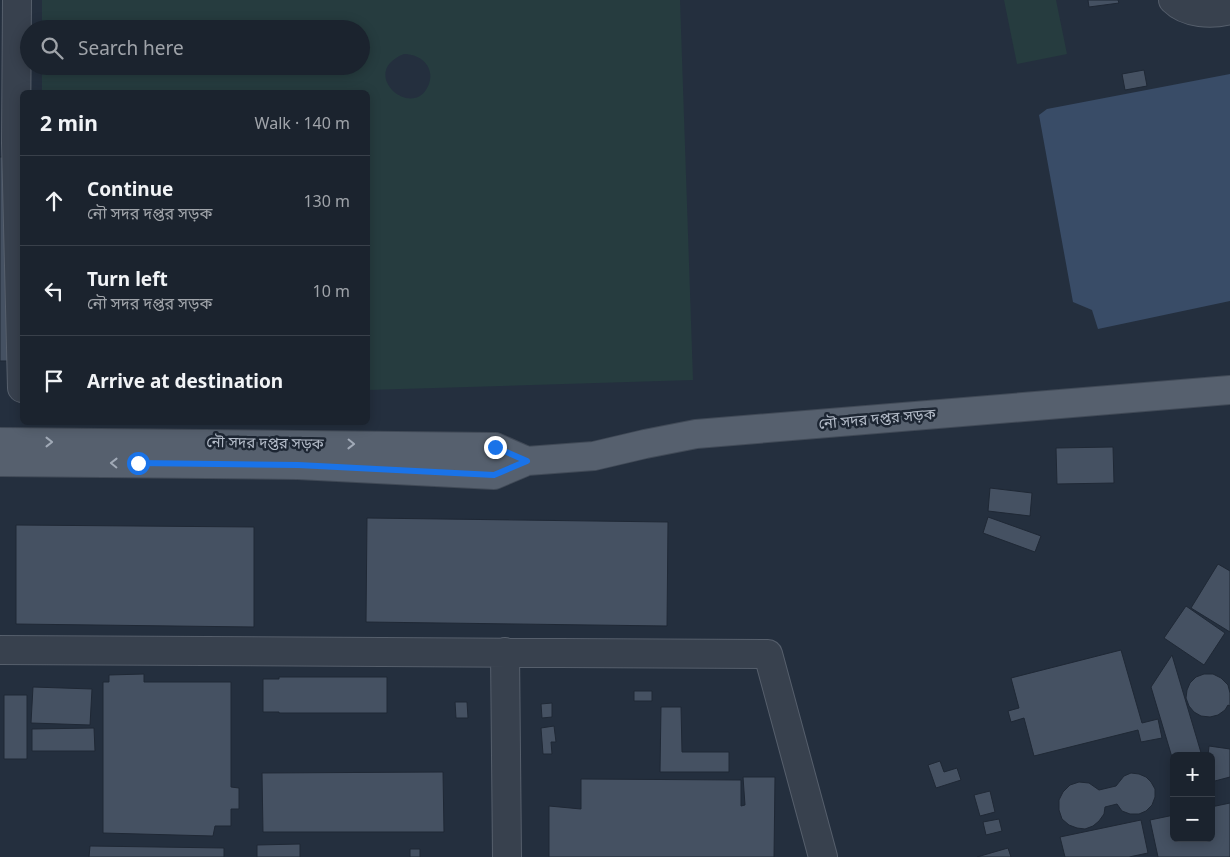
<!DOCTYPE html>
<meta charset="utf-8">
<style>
:root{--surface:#1b232e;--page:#242b36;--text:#f1f3f6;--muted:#a0a4aa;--line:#39404a}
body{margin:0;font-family:"Noto Sans","Noto Sans Bengali",sans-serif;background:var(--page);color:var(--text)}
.controls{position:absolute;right:15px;bottom:15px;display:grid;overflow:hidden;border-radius:8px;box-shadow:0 2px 12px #0003}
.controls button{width:45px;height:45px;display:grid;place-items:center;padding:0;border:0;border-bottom:1px solid var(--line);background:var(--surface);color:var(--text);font:25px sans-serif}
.stop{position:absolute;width:15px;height:15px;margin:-11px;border:4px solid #1a73e8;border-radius:50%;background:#fff}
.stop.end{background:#1a73e8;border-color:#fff;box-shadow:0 1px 5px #0008}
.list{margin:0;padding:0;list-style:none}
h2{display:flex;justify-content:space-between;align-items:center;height:65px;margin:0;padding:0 20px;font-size:21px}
h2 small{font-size:16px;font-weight:400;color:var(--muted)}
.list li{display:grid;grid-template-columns:32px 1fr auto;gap:15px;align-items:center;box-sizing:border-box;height:90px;padding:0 20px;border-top:1px solid var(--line)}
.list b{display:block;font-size:19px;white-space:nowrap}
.list p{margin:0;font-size:16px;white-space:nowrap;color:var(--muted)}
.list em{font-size:16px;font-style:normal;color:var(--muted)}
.icon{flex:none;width:28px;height:28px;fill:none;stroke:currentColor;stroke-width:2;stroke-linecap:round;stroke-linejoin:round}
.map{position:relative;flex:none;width:1230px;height:857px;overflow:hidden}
.search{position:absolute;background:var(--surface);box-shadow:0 2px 12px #0003;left:20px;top:20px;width:350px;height:55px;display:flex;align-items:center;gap:12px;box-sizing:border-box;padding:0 18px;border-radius:28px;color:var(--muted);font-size:19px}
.panel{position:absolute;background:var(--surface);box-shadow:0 2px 12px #0003;left:20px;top:90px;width:350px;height:335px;border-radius:8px}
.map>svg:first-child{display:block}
</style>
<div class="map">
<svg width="1230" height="857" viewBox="0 0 1230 857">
<rect width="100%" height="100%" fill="#242f3e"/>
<!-- green -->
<path fill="#263c3f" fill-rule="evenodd" d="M42,0H680L693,380L368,390V92H42V66H361V29H42ZM404,54C420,54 435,66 429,84C414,123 356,73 404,54Z
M1004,0H1056L1067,54L1017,64Z"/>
<!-- water -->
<path fill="#394c67" d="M1230,74V301L1098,329L1092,310L1073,302L1039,115L1047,109Z"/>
<!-- building -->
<path fill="#455162" stroke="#1f2835" d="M1088,0H1118L1119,3L1089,7Z
M1144,70L1147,86L1125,90L1122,74Z
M0,157H3L11,361H0Z
M1113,447L1114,483L1057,484L1056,448Z
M990,488L1032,493L1030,516L988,511Z
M988,517L1041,536L1035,552L983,533Z
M367,518L668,522L667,626L366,622Z
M16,525L254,527V627L16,624Z
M1218,564L1230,571V632L1191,608Z
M1186,606L1225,633L1204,665L1164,638Z
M1121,650L1142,723L1158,719L1162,738L1141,742L1138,730L1034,756L1024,718L1011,722L1008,711L1019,708L1011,678Z
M1172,655L1202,756H1174V764L1151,687Z
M144,674V682H231V787L239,788V809H231V826H215L213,836L103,833V682H109V675Z
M1204,674H1213L1221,678L1228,685L1230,693V706L1228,705L1225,710L1218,715L1210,717L1201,716L1194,712L1189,706L1186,698L1187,690L1190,683L1196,677Z
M279,677H387V713H279V712H263V679H279Z
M33,687L92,689L90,725L31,723Z
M634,691H652V701H634Z
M4,695H27V759H4Z
M455,702H467L468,718H456Z
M552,703V717L542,718L541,704Z
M661,707H681L682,752H729V772H660Z
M554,726L556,742H551L552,754H543L541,728Z
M94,728L95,751H32V729Z
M1209,746L1230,749V777L1211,782V756H1208Z
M940,761L944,772L957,768L961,780L936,788L928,765Z
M443,772L444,832H263L262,773Z
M1131,773L1139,774L1146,777L1151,782L1155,789V797L1152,805L1146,811L1139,814H1130L1122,811L1117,804L1105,807L1104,814L1099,821L1093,826L1085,829L1077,828L1069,825L1062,819L1059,810V800L1063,792L1070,785L1079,782L1089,783L1099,790L1116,786L1124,776Z
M743,777H775L774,857H549V806L581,809V779L741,780V806L745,805Z
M990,791L995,812L980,816L974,795Z
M1230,803V857H1158L1150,820L1174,815V838H1211V807Z
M999,819L1002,831L986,835L983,822Z
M1141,820L1148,853L1129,857H1065L1060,837Z
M300,844V857H257V845Z
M90,846L224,848V857H89Z
M1008,848L1011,857H977Z
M410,849H420V857H410Z"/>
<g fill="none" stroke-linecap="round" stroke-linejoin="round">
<!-- minor casing -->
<g stroke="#565f6c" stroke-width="30">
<path id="minor" d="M17,0L16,143L22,388
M1173,0C1187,14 1212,15 1230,10
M0,650L768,654L823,857
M505,652L507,857"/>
</g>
<!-- major casing -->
<g stroke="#414a57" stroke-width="30">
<path id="major" d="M0,442L495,447L527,461
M0,462L298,465L494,475L527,461L594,456L645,444L696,434L1230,390"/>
</g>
<!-- minor -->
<use href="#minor" stroke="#38414e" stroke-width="28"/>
<!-- major -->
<use href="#major" stroke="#56606e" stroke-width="28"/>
</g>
<!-- one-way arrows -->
<defs><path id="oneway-chevron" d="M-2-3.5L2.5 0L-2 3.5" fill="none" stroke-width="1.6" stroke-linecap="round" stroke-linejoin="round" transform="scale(1.25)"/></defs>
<g stroke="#a1aab7">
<use href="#oneway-chevron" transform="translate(49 442)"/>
<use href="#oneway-chevron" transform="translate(351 444) rotate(1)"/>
<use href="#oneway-chevron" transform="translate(114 463) rotate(-179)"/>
</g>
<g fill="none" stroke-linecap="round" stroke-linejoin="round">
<!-- route -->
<path stroke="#1a73e8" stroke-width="6" d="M138,463L298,465L494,475L527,461L495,447"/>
</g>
<g text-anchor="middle" stroke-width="5" stroke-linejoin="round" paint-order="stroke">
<!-- street labels -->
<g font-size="15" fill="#b4bcc9" stroke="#1d2633">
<text transform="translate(877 419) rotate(-5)" y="5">নৌ সদর দপ্তর সড়ক</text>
<text transform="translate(265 443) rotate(1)" y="5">নৌ সদর দপ্তর সড়ক</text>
</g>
</g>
</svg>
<div class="controls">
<button>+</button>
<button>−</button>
</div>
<div class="stop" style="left:138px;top:463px"></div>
<div class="stop end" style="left:495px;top:447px"></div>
<div class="search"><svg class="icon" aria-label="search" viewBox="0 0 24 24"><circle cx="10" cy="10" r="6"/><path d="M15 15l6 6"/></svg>Search here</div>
<section class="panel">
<h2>2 min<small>Walk · 140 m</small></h2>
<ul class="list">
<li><svg class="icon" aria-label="ahead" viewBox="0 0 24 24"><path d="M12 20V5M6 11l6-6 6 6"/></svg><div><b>Continue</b><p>নৌ সদর দপ্তর সড়ক</p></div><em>130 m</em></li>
<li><svg class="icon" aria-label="left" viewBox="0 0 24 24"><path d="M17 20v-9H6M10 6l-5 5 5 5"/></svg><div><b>Turn left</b><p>নৌ সদর দপ্তর সড়ক</p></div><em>10 m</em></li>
<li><svg class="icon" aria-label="arrive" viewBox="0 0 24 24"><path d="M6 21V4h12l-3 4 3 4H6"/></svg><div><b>Arrive at destination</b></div></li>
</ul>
</section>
</div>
